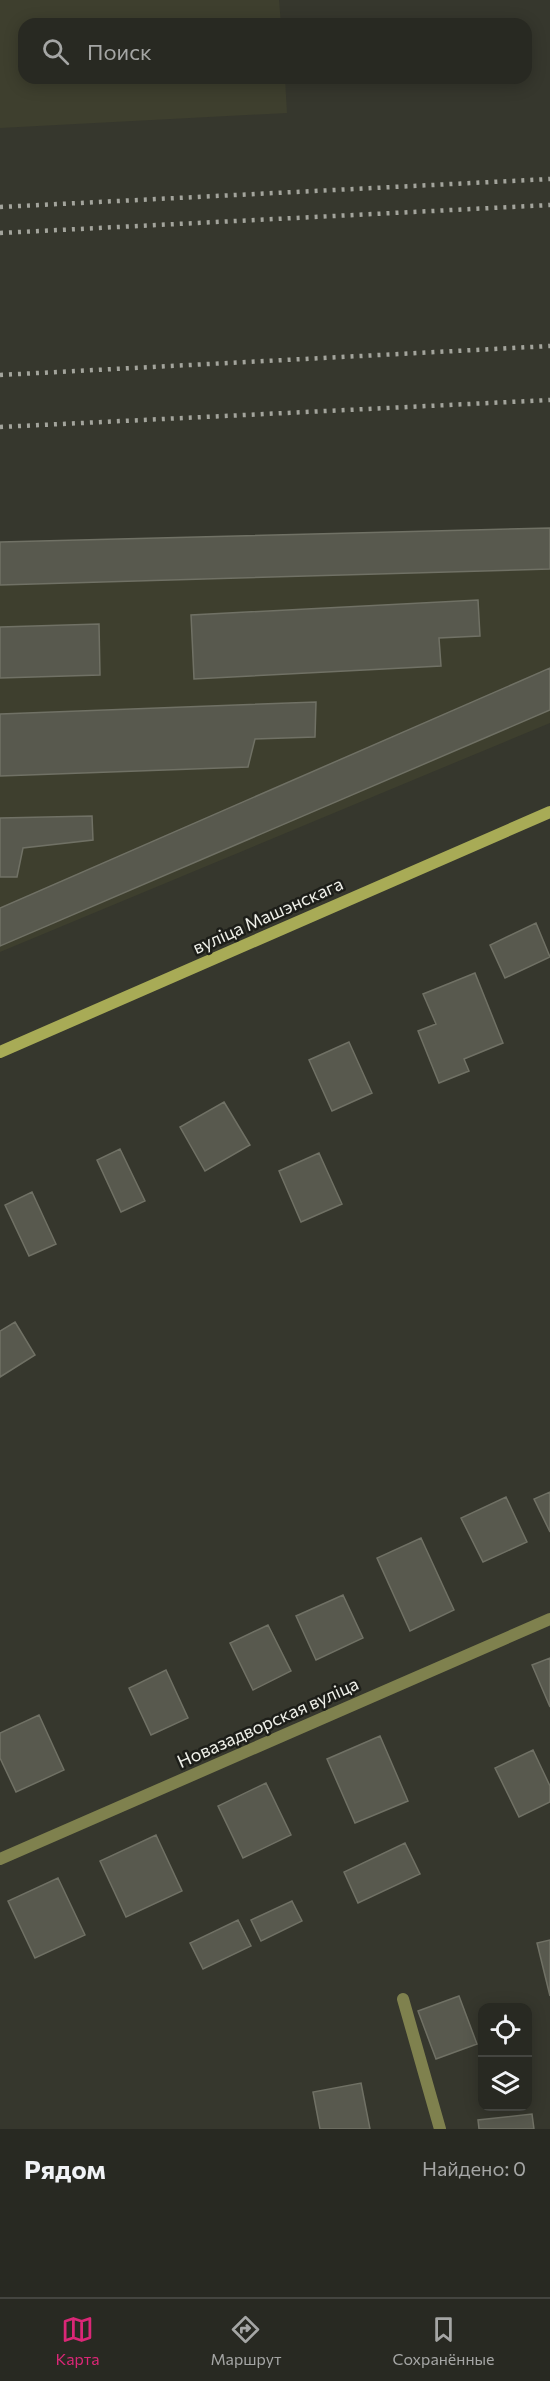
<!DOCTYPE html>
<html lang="ru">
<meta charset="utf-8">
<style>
:root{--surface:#282922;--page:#30312a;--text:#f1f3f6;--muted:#a5a6a5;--line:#444540;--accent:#db2777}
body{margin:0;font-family:Commissioner,sans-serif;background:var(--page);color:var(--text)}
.controls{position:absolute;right:18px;bottom:18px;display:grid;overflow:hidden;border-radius:12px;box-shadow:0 3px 15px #0003}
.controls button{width:54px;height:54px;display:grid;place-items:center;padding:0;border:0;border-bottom:2px solid var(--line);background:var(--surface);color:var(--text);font:30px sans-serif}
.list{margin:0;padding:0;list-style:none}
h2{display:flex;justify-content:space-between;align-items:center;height:78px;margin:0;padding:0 24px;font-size:26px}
h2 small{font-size:20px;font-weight:400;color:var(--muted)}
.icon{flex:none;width:33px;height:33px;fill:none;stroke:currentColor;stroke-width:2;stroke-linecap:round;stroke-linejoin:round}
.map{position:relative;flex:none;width:550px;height:2129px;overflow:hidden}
.search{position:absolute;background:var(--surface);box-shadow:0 3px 15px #0003;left:18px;right:18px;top:18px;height:66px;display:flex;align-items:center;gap:15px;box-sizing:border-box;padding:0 21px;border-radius:18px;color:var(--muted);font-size:22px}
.sheet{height:168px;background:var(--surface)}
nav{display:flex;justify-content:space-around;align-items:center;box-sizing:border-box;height:84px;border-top:2px solid var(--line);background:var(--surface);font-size:16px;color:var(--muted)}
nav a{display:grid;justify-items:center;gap:3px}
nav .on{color:var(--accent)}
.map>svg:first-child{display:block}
</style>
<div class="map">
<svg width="550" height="2129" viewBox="0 0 550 2129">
<rect width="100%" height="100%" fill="#36372d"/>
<!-- built -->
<path fill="#3e3f2e" d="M0,0H279L281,24H24V78H285L287,113L0,128Z
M550,528V723L0,952V542Z"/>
<!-- building -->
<path fill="#58594e" stroke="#707165" stroke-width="1.5" d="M550,528V569L0,585V542Z
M478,600L480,636L439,638L441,666L194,679L191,615Z
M99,624L100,675L0,678V627Z
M550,668V710L0,946V908Z
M316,702L315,737L255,739L248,767L0,776V714Z
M92,816L93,840L23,848L17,877H0V818Z
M536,923L550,957L505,978L490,945Z
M475,973L503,1043L464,1059L469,1071L439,1083L418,1031L436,1024L423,994Z
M349,1042L372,1093L332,1111L309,1060Z
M224,1102L250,1145L205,1171L180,1127Z
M120,1149L145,1201L121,1212L97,1160Z
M319,1153L342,1204L301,1222L279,1171Z
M32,1192L56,1244L29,1256L5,1205Z
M15,1322L35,1355L0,1377V1331Z
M550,1492V1532L534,1499Z
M506,1497L527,1542L483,1562L461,1518Z
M421,1538L454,1610L410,1631L377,1558Z
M343,1595L363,1638L316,1660L296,1616Z
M268,1625L291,1671L253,1690L230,1643Z
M550,1658V1707L532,1665Z
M166,1670L188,1718L151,1735L129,1688Z
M39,1715L64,1770L16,1792L0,1758V1733Z
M380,1736L408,1801L355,1823L327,1759Z
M533,1750L550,1786V1802L519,1817L495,1768Z
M266,1783L291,1835L243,1858L218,1806Z
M156,1835L182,1891L126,1917L100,1861Z
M405,1843L420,1874L358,1903L344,1872Z
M58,1878L85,1935L35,1958L8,1901Z
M292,1901L302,1921L261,1941L251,1920Z
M238,1920L251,1946L203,1969L190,1943Z
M550,1940V1996L537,1943Z
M459,1996L477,2044L436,2059L418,2011Z
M361,2083L370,2129H320L313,2092Z
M532,2114L534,2129H479L478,2120Z"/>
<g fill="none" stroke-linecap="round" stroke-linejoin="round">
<!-- lane -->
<path stroke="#7f814e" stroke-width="12" d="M403,1999L440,2129"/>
<!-- street -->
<path stroke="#7f814e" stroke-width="12" d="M0,1859L550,1619"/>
<!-- secondary -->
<path stroke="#a8ab56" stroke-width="12" d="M0,1052L550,812"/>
<!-- rail -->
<path stroke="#a3a49c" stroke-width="4.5" stroke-dasharray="3 6" stroke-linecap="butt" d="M0,207L550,179
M0,233L550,205
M0,375L550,346
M0,427L550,400"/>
</g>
<g text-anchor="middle" stroke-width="5" stroke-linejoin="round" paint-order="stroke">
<!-- street labels -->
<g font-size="18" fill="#eff0e9" stroke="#1d1e19">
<text transform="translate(268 916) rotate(-24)" y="6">вуліца Машэнскага</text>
<text transform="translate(268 1723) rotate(-24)" y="6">Новазадворская вуліца</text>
</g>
</g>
</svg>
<div class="controls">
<button><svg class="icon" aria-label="locate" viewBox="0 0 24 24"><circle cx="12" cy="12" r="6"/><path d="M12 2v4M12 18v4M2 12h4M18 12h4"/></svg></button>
<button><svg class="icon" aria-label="layers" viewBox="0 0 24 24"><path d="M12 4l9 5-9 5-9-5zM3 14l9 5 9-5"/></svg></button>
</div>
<div class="search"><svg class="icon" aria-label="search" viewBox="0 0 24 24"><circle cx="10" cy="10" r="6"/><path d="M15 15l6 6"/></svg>Поиск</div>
</div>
<section class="sheet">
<h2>Рядом<small>Найдено: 0</small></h2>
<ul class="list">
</ul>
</section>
<nav>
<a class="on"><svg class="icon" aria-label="map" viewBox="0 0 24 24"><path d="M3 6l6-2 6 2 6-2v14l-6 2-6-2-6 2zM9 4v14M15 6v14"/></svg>Карта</a>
<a><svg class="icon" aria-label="directions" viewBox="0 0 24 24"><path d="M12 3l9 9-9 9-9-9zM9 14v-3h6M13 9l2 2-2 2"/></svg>Маршрут</a>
<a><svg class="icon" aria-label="saved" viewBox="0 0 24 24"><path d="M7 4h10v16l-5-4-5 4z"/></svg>Сохранённые</a>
</nav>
